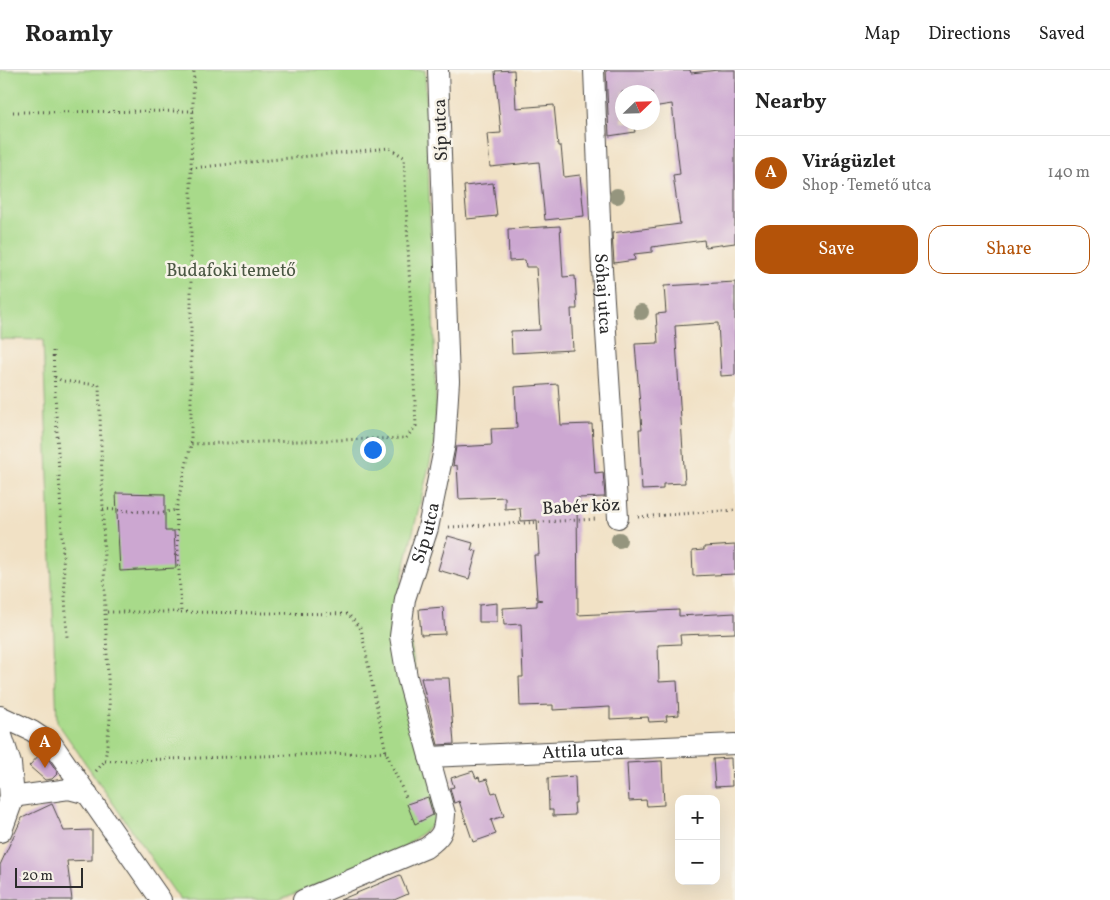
<!DOCTYPE html>
<meta charset="utf-8">
<style>
:root{--surface:#fff;--page:#f2f2f2;--text:#222;--muted:#767676;--line:#e0e0e0;--accent:#b45309}
body{margin:0;font-family:Vollkorn,serif;background:var(--page);color:var(--text)}
.controls{position:absolute;right:15px;bottom:15px;display:grid;overflow:hidden;border-radius:10px;box-shadow:0 5px 20px #0002}
.controls button{width:45px;height:45px;display:grid;place-items:center;padding:0;border:0;border-bottom:1px solid var(--line);background:var(--surface);color:var(--text);font:25px sans-serif}
.compass{position:absolute;left:615px;top:15px;width:45px;height:45px;border-radius:50%;background:var(--surface);box-shadow:0 5px 20px #0002;rotate:67deg}
.scale{position:absolute;left:15px;bottom:12px;width:68px;box-sizing:border-box;padding-left:5px;border:2px solid #2b2b2b;border-top:0;font-size:14px;line-height:18px;white-space:nowrap;color:#2b2b2b;-webkit-text-stroke:4px #f7f3e8;paint-order:stroke}
.you{position:absolute;left:372px;top:379px;width:18px;height:18px;margin:-12px;border:4px solid #fff;border-radius:50%;background:#1a73e8;box-shadow:0 0 0 8px #1a73e833}
.badge{display:grid;place-items:center;width:32px;height:32px;border-radius:50%;background:var(--accent);color:#fff;font-size:16px;font-weight:700}
.pin{position:absolute;translate:-50% -41px;filter:drop-shadow(0 1px 2px #0008)}
.pin::after{content:'';position:absolute;top:26px;width:18px;height:15px;background:inherit;clip-path:polygon(0 0,100% 0,50% 100%)}
.list{margin:0;padding:0;list-style:none}
h2{display:flex;justify-content:space-between;align-items:center;height:65px;margin:0;padding:0 20px;font-size:21px}
h2 small{font-size:16px;font-weight:400;color:var(--muted)}
.list li{display:grid;grid-template-columns:32px 1fr auto;gap:15px;align-items:center;box-sizing:border-box;height:75px;padding:0 20px;border-top:1px solid var(--line)}
.list b{display:block;font-size:19px;white-space:nowrap}
.list p{margin:0;font-size:16px;white-space:nowrap;color:var(--muted)}
.list em{font-size:16px;font-style:normal;color:var(--muted)}
.actions{display:flex;gap:10px;padding:15px 20px}
.actions a{flex:1;padding:11px 0;border:1px solid var(--accent);border-radius:15px;text-align:center;font-size:18px;color:var(--accent)}
.actions .main{background:var(--accent);color:#fff}
.map{position:relative;flex:none;width:735px;height:830px;overflow:hidden}
header{display:flex;align-items:center;gap:30px;box-sizing:border-box;height:70px;padding:0 25px;background:var(--surface);border-bottom:1px solid var(--line)}
header strong{font-size:24px}
nav{display:flex;gap:28px;margin-inline-start:auto;font-size:18px}
main{display:flex}
aside{flex:1;background:var(--surface)}
.map>svg:first-child{display:block}
</style>
<header>
<strong>Roamly</strong>
<nav><a>Map</a><a>Directions</a><a>Saved</a></nav>
</header>
<main>
<div class="map">
<svg width="735" height="830" viewBox="0 0 735 830">
<rect width="100%" height="100%" fill="#f7f3e8"/>
<filter id="ink" filterUnits="userSpaceOnUse"><feTurbulence type="fractalNoise" baseFrequency=".02" numOctaves="2"/><feDisplacementMap in="SourceGraphic" scale="10" xChannelSelector="R" yChannelSelector="G"/><feConvolveMatrix kernelMatrix="1 2 1 2 8 2 1 2 1" color-interpolation-filters="sRGB"/></filter>
<filter id="wash" filterUnits="userSpaceOnUse"><feTurbulence type="fractalNoise" baseFrequency=".0096" numOctaves="4" result="noise"/><feDisplacementMap in="SourceGraphic" scale="20" xChannelSelector="R" yChannelSelector="G"/><feGaussianBlur stdDeviation="1.12" result="paint"/><feColorMatrix in="noise" values="0 0 0 0 0 0 0 0 0 0 0 0 0 0 0 0 0 1.4 0 .05"/><feComposite in="paint" operator="in"/></filter>
<g filter="url(#wash)">
<rect width="100%" height="100%" fill="#f1e1c5"/>
<!-- green -->
<path fill="#a8da8a" stroke="#6a825a" d="M0,0H425L436,332L435,372L401,511L438,745L430,757L396,783L278,830H180L57,652L43,270L0,269Z"/>
<g id="blocks">
<!-- building -->
<path fill="#cca7d1" d="M514,0L516,38L554,35L558,76H561L564,107L580,105L584,146L545,150L539,92L490,97L487,64L501,63L495,1Z
M606,0H690L691,3L718,0H735V173L705,177L704,170L652,177V182L634,184L635,190L614,193L612,163L680,154L673,105L680,104L672,34L652,37V22H622V52H633L635,62L609,66Z
M493,113L497,146L467,149L464,116Z
M560,156L563,207L575,206L577,239H571L573,280L512,283L511,261L540,260L536,197H526L525,190L509,191L508,159Z
M735,212V305L721,306L718,253L675,256L685,413L663,414V419L642,420L639,359H642L635,274L658,273L656,244L666,243L664,216Z
M558,314L561,355L592,354L595,403L603,402L605,427L577,428L578,545L679,540V546L735,543V563L680,565L681,574L658,575L659,612L677,611L679,645L666,646L667,651L649,652L648,647L610,649V637L553,640V635L520,636L519,607H523L521,554L504,555L503,538L537,536V531L542,530L537,529L534,485H539L537,450L521,451L520,438L505,439V427L459,429L457,395L453,396L456,377L492,375L491,359L517,358L515,317Z
M116,423L165,424V461H174L176,498L120,501Z
M448,466L473,473L471,480L477,481L469,509L438,500Z
M735,475V504L693,506L692,481L704,480V477Z
M497,533V552H479V535Z
M443,537L445,564L421,565L419,539Z
M421,608H449L454,674L438,675Z
M41,683L49,690L58,703L52,709L45,710L29,696Z
M731,688L732,716L715,717L713,689Z
M662,691L664,735L647,736L646,730L629,731L627,693Z
M473,701L476,708L479,707L480,711L487,709L492,723L496,722L504,746L491,750L496,764L473,772L459,731L454,733L450,718L454,717L451,708Z
M575,706L576,733H574L575,745L553,746V740H549L548,708Z
M428,727L433,745L415,754L407,734Z
M52,734L64,761L92,760V790L67,791L72,830H0V795L22,748Z
M400,805L408,824L394,830H340Z"/>
</g>
</g>
<g filter="url(#ink)">
<use href="#blocks" fill-opacity="0" stroke="#494642" stroke-width="1"/>
<g fill="none" stroke-linecap="round" stroke-linejoin="round">
<!-- minor casing -->
<g stroke="#494642" stroke-width="22">
<g id="minor">
<path id="s1" d="M594,0L602,200L618,448"/>
<path d="M0,646L32,661L53,675L161,830"/>
<path id="s2" d="M429,687L735,674"/>
<path d="M12,727L69,719L88,724"/>
<path id="s3" d="M303,830L426,778C441,767 444,763 445,744L407,607L400,566L405,529L428,458L445,374L449,311L438,0"/>
</g>
</g>
<!-- tertiary casing -->
<g stroke="#494642" stroke-width="26">
<path id="tertiary" d="M0,666L9,694L12,727L0,760"/>
</g>
<!-- path -->
<path stroke="#494642" stroke-width="3" stroke-dasharray="1 4" stroke-linecap="butt" d="M13,42L194,41
M191,98L389,78L404,87L416,356L406,368L191,374
M53,281L67,567
M55,307L62,311L99,315L103,439L105,542
M103,439L160,443L176,440
M638,447L735,440
M449,457L597,449
M181,542L348,544L361,559L386,682L407,730
M105,691L386,682
M96,701L105,691L110,650L105,542H181L176,440L191,374V98L194,0"/>
<!-- minor -->
<use href="#minor" stroke="#fff" stroke-width="20"/>
<!-- tertiary -->
<use href="#tertiary" stroke="#fff" stroke-width="24"/>
</g>
<!-- trees -->
<g fill="#95957e">
<circle cx="617" cy="126" r="8"/>
<circle cx="641" cy="242" r="8"/>
<circle cx="619" cy="470" r="8"/>
</g>
</g>
<g text-anchor="middle" stroke-width="5" stroke-linejoin="round" paint-order="stroke">
<!-- street labels -->
<g font-size="18" fill="#2b2b2b" stroke="#f7f3e8">
<text transform="translate(440 60) rotate(-92)" y="6">Síp utca</text>
<text dy="6" stroke="none"><textPath href="#s1" startOffset="224">Sóhaj utca</textPath></text>
<text transform="translate(581 436) rotate(-3)" y="6">Babér köz</text>
<text dy="6" stroke="none"><textPath href="#s3" startOffset="465">Síp utca</textPath></text>
<text dy="6" stroke="none"><textPath href="#s2" startOffset="154">Attila utca</textPath></text>
</g>
<!-- park labels -->
<g font-size="18" fill="#4a5743" stroke="#f7f3e8">
<text x="231" y="206">Budafoki temető</text>
</g>
</g>
</svg>
<div class="controls">
<button>+</button>
<button>−</button>
</div>
<svg class="compass" viewBox="-18 -18 36 36"><path d="M0-13l5 13h-10z" fill="#e53935"/><path d="M0 13l5-13h-10z" fill="#767676"/></svg>
<div class="scale">20 m</div>
<div class="you"></div>
<div class="pin badge" style="left:45px;top:698px">A</div>
</div>
<aside>
<h2>Nearby<small></small></h2>
<ul class="list">
<li><span class="badge">A</span><div><b>Virágüzlet</b><p>Shop · Temető utca</p></div><em>140 m</em></li>
</ul>
<div class="actions"><a class="main">Save</a><a>Share</a></div>
</aside>
</main>
